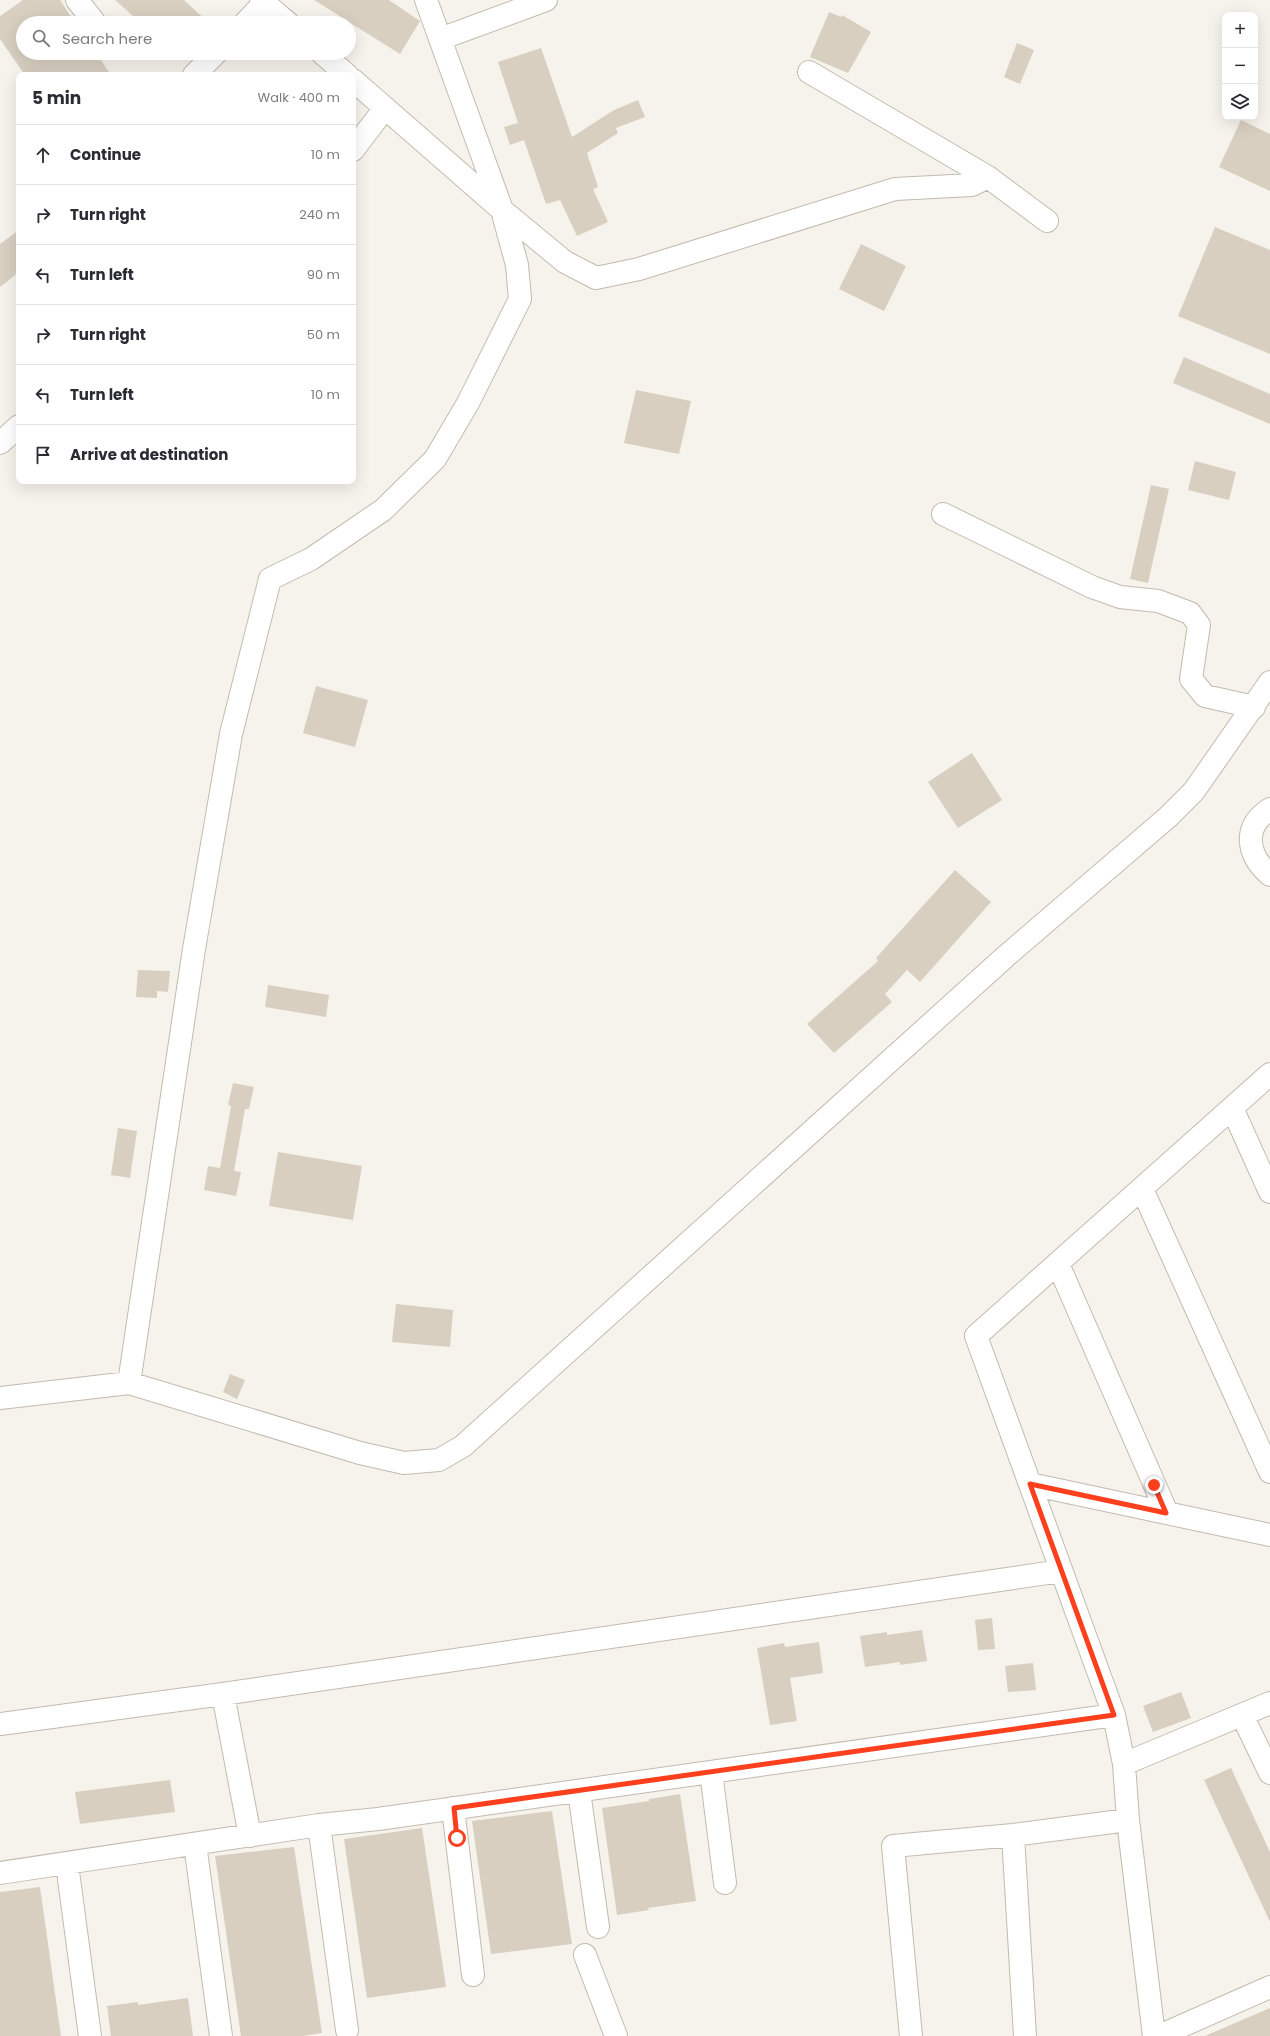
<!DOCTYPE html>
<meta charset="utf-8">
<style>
:root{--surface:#fff;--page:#f2f2f3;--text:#2b2b33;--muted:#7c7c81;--line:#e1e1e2}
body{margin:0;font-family:Poppins,sans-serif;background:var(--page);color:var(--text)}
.controls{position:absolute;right:12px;top:12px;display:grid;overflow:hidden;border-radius:8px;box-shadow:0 4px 16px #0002}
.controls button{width:36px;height:36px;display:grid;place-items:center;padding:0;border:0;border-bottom:1px solid var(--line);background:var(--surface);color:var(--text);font:20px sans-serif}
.stop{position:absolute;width:12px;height:12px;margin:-9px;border:3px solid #fc3f1d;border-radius:50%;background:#fff}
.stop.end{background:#fc3f1d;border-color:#fff;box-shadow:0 1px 4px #0008}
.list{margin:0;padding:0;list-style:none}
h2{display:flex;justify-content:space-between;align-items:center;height:52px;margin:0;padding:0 16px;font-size:17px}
h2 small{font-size:13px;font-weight:400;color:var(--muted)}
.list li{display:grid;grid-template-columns:26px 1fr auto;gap:12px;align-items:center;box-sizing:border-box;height:60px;padding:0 16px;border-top:1px solid var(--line)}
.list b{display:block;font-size:15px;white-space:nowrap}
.list em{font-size:13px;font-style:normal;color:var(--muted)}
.icon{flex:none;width:22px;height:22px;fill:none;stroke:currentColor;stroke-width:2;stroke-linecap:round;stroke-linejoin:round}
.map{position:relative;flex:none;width:1270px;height:2036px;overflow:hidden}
.search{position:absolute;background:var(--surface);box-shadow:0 4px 16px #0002;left:16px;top:16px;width:340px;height:44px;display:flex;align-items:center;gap:10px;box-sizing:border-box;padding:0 14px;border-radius:22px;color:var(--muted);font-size:15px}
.panel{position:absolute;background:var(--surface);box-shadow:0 4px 16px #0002;left:16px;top:72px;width:340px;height:412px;border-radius:8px}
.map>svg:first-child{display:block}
</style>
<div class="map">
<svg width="1270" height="2036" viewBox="0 0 1270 2036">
<rect width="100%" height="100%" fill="#f6f3ec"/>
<!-- building -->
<path fill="#d8cfc1" d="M23,0H60L75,23H23V53H96L111,75H25L0,39V16Z
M115,0H184L209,23H141Z
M314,0H389L420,21L400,54Z
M829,12L841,17L842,15L871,32L848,73L810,57Z
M1017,43L1034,50L1020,84L1004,77Z
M541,48L572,137L614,110L638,100L645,117L616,128L618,133L587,153L598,187L593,189L608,222L577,236L560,200L546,204L524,140L510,145L504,127L518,123L498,62Z
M1241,120L1270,134V191L1219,167Z
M1215,227L1270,250V354L1178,316Z
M19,230V272L0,287V244Z
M861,244L906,266L884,311L839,289Z
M1184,357L1270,394V424L1173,383Z
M636,390L691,401L679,454L624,443Z
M1195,461L1236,472L1229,500L1188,490Z
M1151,485L1169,489L1148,583L1130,579Z
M316,686L368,700L355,747L303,733Z
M972,753L1002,800L958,828L928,782Z
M955,870L991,902L920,982L907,970L885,994L892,1002L834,1053L807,1024L878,961L876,958Z
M138,970L170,971L168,992L157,991V998L136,997Z
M268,985L329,995L326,1017L265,1007Z
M233,1083L254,1087L249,1109H245L234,1171L241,1172L236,1196L204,1190L208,1166L220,1168L231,1106L228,1105Z
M118,1128L137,1131L130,1178L111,1175Z
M278,1152L362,1166L353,1220L269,1206Z
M396,1304L453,1310L450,1347L392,1342Z
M230,1374L245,1380L237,1399L223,1392Z
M992,1618L995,1649L978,1650L975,1620Z
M922,1630L927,1661L900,1665V1662L865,1667L860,1636L887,1632V1635Z
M819,1642L823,1673L790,1678L797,1721L770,1725L757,1648L784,1643L785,1647Z
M1033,1663L1036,1690L1008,1692L1005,1666Z
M1181,1692L1191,1718L1153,1732L1143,1706Z
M1231,1768L1270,1852V1922L1204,1780Z
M170,1780L175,1812L80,1824L75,1792Z
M680,1794L696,1901L648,1908L649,1910L617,1915L602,1808L649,1801V1799Z
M552,1811L572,1944L491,1954L472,1821Z
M422,1828L446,1987L367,1998L344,1839Z
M294,1847L322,2033L303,2036H241L215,1856Z
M40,1887L61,2036H0V1892Z
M188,1998L193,2036H111L107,2006L138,2002V2005Z
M1270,2008V2036H1205Z"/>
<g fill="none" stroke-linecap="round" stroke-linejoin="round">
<!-- minor casing -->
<g stroke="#c2bbae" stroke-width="24">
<path id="minor" d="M77,0L95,23
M261,0L288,23
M245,23L264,3V0
M440,39L546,0
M322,53L347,75
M809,72L988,177L1047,221
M194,75L216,53
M353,80L502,210L565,262L596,278L639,269L895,189L972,185L988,177
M353,150L385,108
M0,443L19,426
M943,514L1092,587L1120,597L1158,601L1190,613L1199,625L1191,679L1205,696L1254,707
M1270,809C1242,827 1247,855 1270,875
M1232,1108L1270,1192
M1142,1189L1270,1472
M1058,1264L1167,1513
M129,1383L194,949L231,734L270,579L311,559L383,510L435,459L468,403L520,299L517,265L502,210L426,0
M0,1398L129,1383L360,1453L404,1463L439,1460L463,1446L1005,957L1168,817L1194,791L1270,682
M1030,1484L1270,1535
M223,1694L250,1836
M1242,1715L1270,1773
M0,1724L223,1694L1061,1571
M1124,1764L1270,1703
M711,1772L725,1883
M579,1791L598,1927
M453,1808L473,1975
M319,1825L347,2030
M1013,1835L1025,2036
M195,1844L221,2036
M67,1864L90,2036
M0,1873L319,1825L378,1819L1114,1715
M585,1955L616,2036
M911,2036L893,1846L1013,1835L1128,1820
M1154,2036L1128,1820L1124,1764L1114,1715L976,1336L1270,1074
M1159,2036L1270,1987"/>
</g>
<!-- minor -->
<use href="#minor" stroke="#fff" stroke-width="22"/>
</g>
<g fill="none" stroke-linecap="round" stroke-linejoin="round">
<!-- route -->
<path stroke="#fc3f1d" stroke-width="5" d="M457,1838L454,1808L1114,1715L1030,1484L1166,1513L1154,1485"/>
</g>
</svg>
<div class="controls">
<button>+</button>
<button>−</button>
<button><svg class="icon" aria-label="layers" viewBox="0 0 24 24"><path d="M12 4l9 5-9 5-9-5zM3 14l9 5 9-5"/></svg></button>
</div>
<div class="stop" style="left:457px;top:1838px"></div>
<div class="stop end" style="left:1154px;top:1485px"></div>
<div class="search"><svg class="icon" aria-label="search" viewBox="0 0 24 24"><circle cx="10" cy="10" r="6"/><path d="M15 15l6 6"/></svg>Search here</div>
<section class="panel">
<h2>5 min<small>Walk · 400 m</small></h2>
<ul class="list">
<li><svg class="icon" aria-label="ahead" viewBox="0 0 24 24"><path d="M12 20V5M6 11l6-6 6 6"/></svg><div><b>Continue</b></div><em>10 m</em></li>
<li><svg class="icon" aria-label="right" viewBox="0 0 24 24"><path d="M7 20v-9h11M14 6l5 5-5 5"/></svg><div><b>Turn right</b></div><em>240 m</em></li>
<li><svg class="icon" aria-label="left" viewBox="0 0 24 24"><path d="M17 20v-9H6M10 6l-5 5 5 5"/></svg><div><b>Turn left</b></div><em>90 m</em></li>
<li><svg class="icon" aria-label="right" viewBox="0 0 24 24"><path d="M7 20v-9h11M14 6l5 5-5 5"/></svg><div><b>Turn right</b></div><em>50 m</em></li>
<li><svg class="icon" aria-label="left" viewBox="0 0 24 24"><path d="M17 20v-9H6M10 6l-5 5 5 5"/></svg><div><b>Turn left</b></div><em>10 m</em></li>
<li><svg class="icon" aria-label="arrive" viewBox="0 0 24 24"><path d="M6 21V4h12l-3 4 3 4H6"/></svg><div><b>Arrive at destination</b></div></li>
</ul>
</section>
</div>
